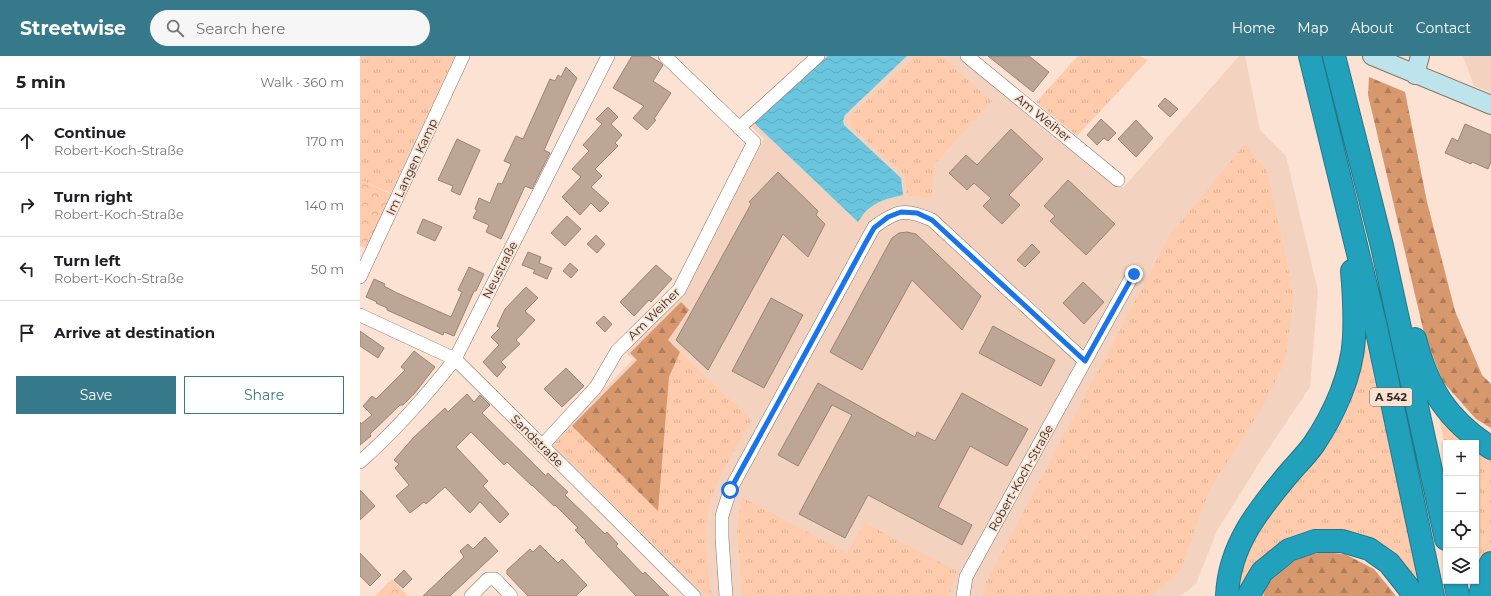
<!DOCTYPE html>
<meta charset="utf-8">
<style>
:root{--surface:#fff;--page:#f6f6f6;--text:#202124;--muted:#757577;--line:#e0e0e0;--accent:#36798a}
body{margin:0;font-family:Montserrat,sans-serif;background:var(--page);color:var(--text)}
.controls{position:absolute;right:12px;bottom:12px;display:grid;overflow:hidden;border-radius:0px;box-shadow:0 1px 3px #0004}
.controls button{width:36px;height:36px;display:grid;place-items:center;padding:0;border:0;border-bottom:1px solid var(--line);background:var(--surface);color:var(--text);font:20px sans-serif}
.stop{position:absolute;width:12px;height:12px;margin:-9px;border:3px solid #1a73e8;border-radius:50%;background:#fff}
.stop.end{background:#1a73e8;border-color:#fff;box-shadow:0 1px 4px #0008}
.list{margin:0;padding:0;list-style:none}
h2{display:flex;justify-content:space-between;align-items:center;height:52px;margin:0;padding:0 16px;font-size:17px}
h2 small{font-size:13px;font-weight:400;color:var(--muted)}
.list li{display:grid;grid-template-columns:26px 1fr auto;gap:12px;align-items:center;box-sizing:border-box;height:64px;padding:0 16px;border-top:1px solid var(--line)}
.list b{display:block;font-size:15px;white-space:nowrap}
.list p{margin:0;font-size:13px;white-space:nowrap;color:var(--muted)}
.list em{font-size:13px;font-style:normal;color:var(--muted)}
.actions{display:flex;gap:8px;padding:12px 16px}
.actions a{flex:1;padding:9px 0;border:1px solid var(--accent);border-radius:0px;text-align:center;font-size:14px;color:var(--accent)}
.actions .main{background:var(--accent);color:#fff}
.icon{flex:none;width:22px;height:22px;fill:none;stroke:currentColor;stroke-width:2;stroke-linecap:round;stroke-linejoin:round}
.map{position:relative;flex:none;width:1131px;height:540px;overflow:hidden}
header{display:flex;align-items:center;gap:24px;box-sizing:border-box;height:56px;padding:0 20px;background:var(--accent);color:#fff}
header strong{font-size:19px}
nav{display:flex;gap:22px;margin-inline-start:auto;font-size:14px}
.search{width:280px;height:36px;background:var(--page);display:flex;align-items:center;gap:10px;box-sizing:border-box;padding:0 14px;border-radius:22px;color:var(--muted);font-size:15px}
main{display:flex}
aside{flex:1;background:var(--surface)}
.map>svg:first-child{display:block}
</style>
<header>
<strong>Streetwise</strong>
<div class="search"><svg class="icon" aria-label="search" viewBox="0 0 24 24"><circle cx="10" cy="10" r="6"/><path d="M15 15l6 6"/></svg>Search here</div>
<nav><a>Home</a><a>Map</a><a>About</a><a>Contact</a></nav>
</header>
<main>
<aside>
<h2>5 min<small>Walk · 360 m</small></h2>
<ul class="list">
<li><svg class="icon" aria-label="ahead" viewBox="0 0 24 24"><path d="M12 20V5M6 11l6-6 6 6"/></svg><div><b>Continue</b><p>Robert-Koch-Straße</p></div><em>170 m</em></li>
<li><svg class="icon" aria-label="right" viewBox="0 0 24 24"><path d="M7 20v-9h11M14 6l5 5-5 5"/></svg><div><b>Turn right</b><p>Robert-Koch-Straße</p></div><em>140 m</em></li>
<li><svg class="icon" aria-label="left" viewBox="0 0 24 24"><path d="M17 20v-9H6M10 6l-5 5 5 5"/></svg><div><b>Turn left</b><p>Robert-Koch-Straße</p></div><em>50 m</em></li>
<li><svg class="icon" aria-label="arrive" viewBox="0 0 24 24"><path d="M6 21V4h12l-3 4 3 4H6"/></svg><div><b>Arrive at destination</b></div></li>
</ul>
<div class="actions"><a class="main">Save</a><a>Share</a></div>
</aside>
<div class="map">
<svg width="1131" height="540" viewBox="0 0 1131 540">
<defs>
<pattern id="grass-tufts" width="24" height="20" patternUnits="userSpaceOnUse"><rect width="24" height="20" fill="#feccac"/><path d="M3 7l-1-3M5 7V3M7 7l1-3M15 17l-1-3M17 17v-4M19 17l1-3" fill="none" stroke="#daaf94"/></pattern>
<pattern id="forest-firs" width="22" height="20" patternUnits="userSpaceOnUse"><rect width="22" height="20" fill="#d7986e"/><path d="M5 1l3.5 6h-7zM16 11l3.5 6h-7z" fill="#af7c5a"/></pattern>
<pattern id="park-crowns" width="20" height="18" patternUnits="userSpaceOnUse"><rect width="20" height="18" fill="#feccac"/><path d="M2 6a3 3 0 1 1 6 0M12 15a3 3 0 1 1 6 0" fill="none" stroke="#daaf94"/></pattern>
<pattern id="water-waves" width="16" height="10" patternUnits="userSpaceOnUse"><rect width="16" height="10" fill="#6ac6de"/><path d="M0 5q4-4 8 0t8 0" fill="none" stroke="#5caabe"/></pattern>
</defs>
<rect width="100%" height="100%" fill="#fbe2d2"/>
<!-- built -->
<path fill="#f3d3c0" d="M462,0H600L763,132L879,0H885L900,74L926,100L958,235L950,331L903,401L857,475L836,528L821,540H340L190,389L273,303L265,296L325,236L404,83L388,67Z
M1103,0H1131V37L1114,30Z"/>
<!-- grass -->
<path fill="url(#grass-tufts)" d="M0,0H95L31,137L0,124Z
M556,0H582L632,45L574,109L572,142L547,140L544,118L490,70L489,61Z
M718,0H779L788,4L717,80L676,46Z
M885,88L907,115L934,240L925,306L902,352L849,435L821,513L792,540H622L626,526L811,177Z
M1004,278L1043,449L1059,527L1035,497L998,477L963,474L878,540L879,525L887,498L907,461L963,394L987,355L998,320Z
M320,296L392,364C378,390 351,430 348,458C345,485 348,512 351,538L349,540H347L193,389L212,370L298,454L309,321Z
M1079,360L1110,387H1086V397Z
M1116,393L1131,401V495L1121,512L1113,537L1110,525H1116Z
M382,441L487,497L505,467L597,515L589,540H382L377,471Z"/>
<!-- forest -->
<path fill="url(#forest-firs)" d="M1009,21L1045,36L1067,146L1095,255L1122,319L1131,328V372L1116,363L1083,326L1064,277L1008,39Z
M321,246L329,254L308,284L320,296L309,321L298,455L212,370L277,304L270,297Z
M962,496L985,498L1014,513L1036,540H903L908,527L938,502Z"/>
<!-- park -->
<path fill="url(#park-crowns)" d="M0,124L31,138L6,193L0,190Z
M32,523L48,540H17L16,539Z"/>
<!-- water -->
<path fill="url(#water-waves)" d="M468,0H547L485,59L483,65L484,69L541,122L543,139C529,142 516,145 505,156C502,159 501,163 498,166L394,67Z"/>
<!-- building -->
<path fill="#bea697" stroke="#9b8475" d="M272,0H289L301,7L303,9L293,25L311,37L294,63L296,64L287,74L273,62L284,50L253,32Z
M628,0H669L689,16L673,36Z
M206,11L217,22L211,34L184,94L190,97L172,133L165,130L141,183L126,176L129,169L113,162L117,154L115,153L119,142L130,147L138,127L142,128L151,108L144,105L156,80L163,83L190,23L195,25L198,19L201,21Z
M805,42L818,53L810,61L798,50Z
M248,51L258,61L251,68L262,79L255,87L258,90L235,113L242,120L231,131L249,147L240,156L231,147L220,159L202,141L221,121L212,113L229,95L223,89L242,68L236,63Z
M741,63L756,77L748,85L744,82L737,89L727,79Z
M776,64L793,82L776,101L758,83Z
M1105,68L1131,79V106L1128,113L1112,106L1111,108L1085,97L1092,82L1098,85Z
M651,73L683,103L649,139L660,149L642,168L623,150L631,142L614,127L607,134L589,117L606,99L617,109Z
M97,83L120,94L100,139L91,135L93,130L78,124Z
M418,116L458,155L456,159L465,168L448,201L423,178L348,314L316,284L391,148L389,146Z
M708,124L755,168L726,199L690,165L695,160L684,150Z
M207,160L221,173L205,190L191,177Z
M63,163L82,171L75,185L57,177Z
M547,176L556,178L621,240L602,274L552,224L502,314L470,296L532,182L539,177Z
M236,179L245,188L237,197L227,188Z
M672,188L680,196L665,211L657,204Z
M168,196L181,201L179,207L192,212L187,223L173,217L175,214L162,209Z
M210,207L218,214L211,222L203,215Z
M296,209L312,223L291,246L289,244L274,260L260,246Z
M109,211L124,218L116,235H114L94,280L84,276L83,279L27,254V252L16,247L17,246L6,241L14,223L25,228L24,230L35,236L91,261L102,236L98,234Z
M723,226L744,246L724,268L703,247Z
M166,231L178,242L165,255L175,264L156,284L160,288L141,306L146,311L137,321L123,306L139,289L131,281L140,272L137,270L145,253Z
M411,242L443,259L404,332L372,315Z
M244,260L252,268L245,276L236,267Z
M633,270L695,304L681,330L619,297Z
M0,275L24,292L18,302L0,290Z
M54,295L75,311L54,338L43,349H40L10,378L11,380L0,389V366L1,368L12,359L3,350L12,340L16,343L45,314L41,311Z
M206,312L224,330L202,351L184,333Z
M458,327L555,381L557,376L575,385L602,337L668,373L647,410L610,390L578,451L612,469L602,489L508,439L485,482L439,458L492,359L472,349L438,410L418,399Z
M107,338L114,346L120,339L130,349L122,357L186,420L188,417L192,421L208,436L205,439L245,478L247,476L258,488L256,490L283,518L285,516L309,540H276L225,486L226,485L215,474L218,472L195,449L194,450L172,429V430L147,406L144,409L111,376L96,391L128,425L123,430L149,458L140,467L120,446L110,457L85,431L66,448L64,446L50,457L36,440L49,429L35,412L39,408L34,404L53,382L85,352L88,356Z
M0,434L15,450L0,464Z
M125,481L138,495L90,540H63L104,501L100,495L108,488L113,493Z
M180,489L198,507L202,503L227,529L216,540H168L147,518V514L170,493L173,496Z
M0,497L21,519L10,530L0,520Z
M44,514L52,523L43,532L34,524Z"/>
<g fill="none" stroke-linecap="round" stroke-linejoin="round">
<!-- minor casing -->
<g stroke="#897365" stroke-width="14">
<path id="minor" d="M607,0L758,124
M379,72L458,0
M0,221L103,0
M0,259L95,303L334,540
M725,305L774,217
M182,390L236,331L257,295L319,234L394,86L305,0
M0,406C35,375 66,340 95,303L248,0
M111,540L128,523H135L151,540
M366,540L362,482V460L370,434L514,171C537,154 545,152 572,164L725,305L606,521L603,540"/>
</g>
<!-- secondary casing -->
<g stroke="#897365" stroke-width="20">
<path id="secondary" d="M1012,0L1131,49
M1055,19L1060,0"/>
</g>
<!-- motorway casing -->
<g stroke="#277686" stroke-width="24">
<path id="motorway" d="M950,0L1016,271L1073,540
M974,0L1022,190L1086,483
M1055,283C1068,333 1087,364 1131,392
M1095,525L1098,540
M867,540C869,489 899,453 930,416C938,407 947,398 954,388C974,358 992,319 994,282C995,260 994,237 992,215
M888,540L902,516L929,494L955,485H982L1009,493L1029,507L1048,531L1054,540
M1120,540L1126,516L1131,507"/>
</g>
<!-- minor -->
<use href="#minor" stroke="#fff" stroke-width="13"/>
<!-- secondary -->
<use href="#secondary" stroke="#bde3eb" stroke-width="18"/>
<!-- motorway -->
<use href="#motorway" stroke="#22a1bd" stroke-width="22"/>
</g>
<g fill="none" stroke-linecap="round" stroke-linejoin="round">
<!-- route -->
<path stroke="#1a73e8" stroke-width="5" d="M370,434L446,296L506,186L514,172L528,161L541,156L557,157L572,164L725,305L774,218"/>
</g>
<g text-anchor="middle" stroke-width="3.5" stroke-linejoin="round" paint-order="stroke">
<!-- shield labels -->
<rect fill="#fbe2d2" stroke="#6e5f56" stroke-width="1" x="1010" y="332" width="42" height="18" rx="3"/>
<g font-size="11" font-weight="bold" fill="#312721">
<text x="1031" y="345">A 542</text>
</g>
<!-- street labels -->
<g font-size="12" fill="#312721" stroke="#fbe2d2">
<text transform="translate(683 62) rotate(39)" y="4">Am Weiher</text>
<text transform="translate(52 111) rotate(-65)" y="4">Im Langen Kamp</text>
<text transform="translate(140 214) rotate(-63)" y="4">Neustraße</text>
<text transform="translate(294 258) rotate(-45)" y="4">Am Weiher</text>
<text transform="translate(177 385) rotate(45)" y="4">Sandstraße</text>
<text transform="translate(661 422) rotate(-61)" y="4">Robert-Koch-Straße</text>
</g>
</g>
</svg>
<div class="controls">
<button>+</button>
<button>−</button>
<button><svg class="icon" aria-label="locate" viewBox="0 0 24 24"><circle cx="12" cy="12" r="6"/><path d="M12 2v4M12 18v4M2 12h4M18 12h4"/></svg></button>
<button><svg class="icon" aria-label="layers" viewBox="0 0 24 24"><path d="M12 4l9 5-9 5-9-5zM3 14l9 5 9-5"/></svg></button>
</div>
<div class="stop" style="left:370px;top:434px"></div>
<div class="stop end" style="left:774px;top:218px"></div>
</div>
</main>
